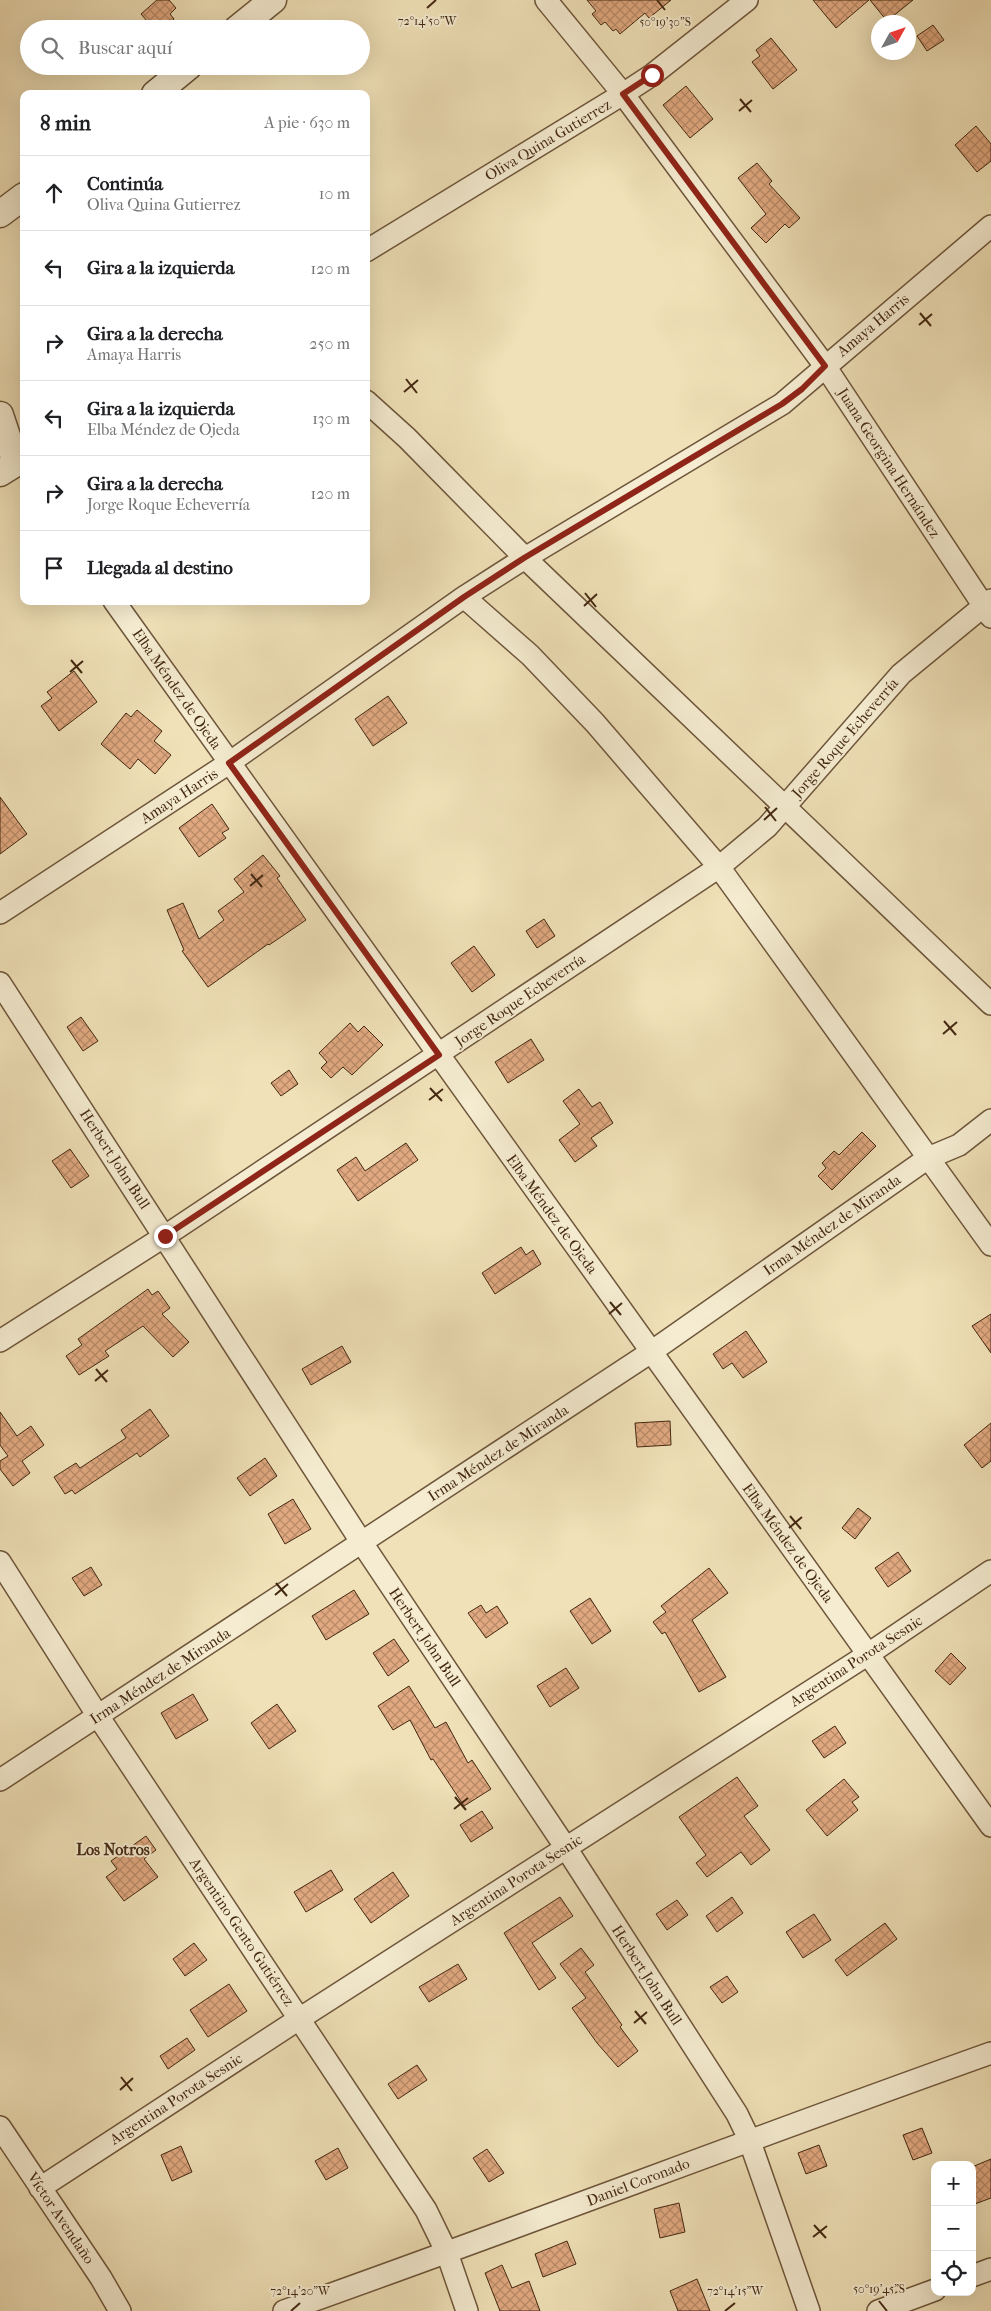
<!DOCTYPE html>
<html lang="es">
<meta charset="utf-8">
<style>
:root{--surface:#fff;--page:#f2f2f2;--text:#202124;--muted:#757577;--line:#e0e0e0}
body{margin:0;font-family:"IM FELL French Canon",serif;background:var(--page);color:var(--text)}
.controls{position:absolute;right:15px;bottom:15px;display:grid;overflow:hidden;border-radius:10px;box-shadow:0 5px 20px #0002}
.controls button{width:45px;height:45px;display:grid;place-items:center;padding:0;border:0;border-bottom:1px solid var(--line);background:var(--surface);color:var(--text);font:25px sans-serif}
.compass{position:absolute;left:871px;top:15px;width:45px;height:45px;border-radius:50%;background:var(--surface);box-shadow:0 5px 20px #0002;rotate:50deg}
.stop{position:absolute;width:15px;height:15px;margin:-11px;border:4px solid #8f2418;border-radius:50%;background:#fff}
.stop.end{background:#8f2418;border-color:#fff;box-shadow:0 1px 5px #0008}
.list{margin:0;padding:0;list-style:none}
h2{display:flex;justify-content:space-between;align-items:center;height:65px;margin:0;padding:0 20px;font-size:21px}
h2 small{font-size:16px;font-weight:400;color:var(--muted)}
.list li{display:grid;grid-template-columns:32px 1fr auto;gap:15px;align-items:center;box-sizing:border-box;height:75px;padding:0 20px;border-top:1px solid var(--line)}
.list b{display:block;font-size:19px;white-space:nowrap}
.list p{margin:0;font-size:16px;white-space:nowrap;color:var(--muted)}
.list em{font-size:16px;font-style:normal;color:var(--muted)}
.icon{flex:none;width:28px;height:28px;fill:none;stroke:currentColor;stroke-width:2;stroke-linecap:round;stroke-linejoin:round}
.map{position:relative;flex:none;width:991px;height:2311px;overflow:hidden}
.search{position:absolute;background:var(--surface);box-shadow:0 5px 20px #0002;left:20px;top:20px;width:350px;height:55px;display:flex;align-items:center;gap:12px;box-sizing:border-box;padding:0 18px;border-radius:28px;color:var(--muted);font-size:19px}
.panel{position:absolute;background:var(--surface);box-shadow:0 5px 20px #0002;left:20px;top:90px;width:350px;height:515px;border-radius:10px}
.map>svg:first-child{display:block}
</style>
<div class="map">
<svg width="991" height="2311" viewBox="0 0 991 2311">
<defs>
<pattern id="building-cross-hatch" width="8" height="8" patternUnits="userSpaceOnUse" patternTransform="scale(1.25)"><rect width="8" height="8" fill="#e1a981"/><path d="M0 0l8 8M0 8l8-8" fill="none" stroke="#b88a68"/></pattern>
</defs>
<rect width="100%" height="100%" fill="#f0e1b8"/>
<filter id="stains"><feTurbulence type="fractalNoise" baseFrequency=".004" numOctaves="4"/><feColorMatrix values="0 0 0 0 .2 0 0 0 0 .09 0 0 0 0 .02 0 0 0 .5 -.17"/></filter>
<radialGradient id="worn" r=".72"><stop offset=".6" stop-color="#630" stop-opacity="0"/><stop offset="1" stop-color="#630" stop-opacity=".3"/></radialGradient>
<!-- building -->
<path fill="url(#building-cross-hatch)" stroke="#432811" d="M157,0H169L176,8L170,14L174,19L162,29H154L141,14Z
M587,0H671L649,18L645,13L620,34L616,29L613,31L605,22L601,25L592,14L596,11Z
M813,0H869L836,28Z
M870,0H913L887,21Z
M933,25L944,40L927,51L917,36Z
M771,38L797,70L773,89L752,62L760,56L756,50Z
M686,86L713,119L690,138L663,105Z
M976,126L991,144V161L977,172L955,145Z
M757,163L772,181L769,184L800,218L789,228L785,224L766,243L751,228L766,214L738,178Z
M74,671L97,702L59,731L41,706L52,698L47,692Z
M388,696L407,723L373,746L355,719Z
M137,710L162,731L154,741L171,755L155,774L138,759L130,769L101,744L126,713L131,717Z
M0,797L27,834L0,854Z
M212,804L229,829L222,833L226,838L199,857L179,828Z
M263,855L280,876L277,878L306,920L269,945L268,944L208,987L182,951L184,950L167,910L183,903L199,939L224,920L218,911L244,892L234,879Z
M544,919L555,936L537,948L526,931Z
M474,946L495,975L472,992L451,963Z
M81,1017L98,1041L83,1051L67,1027Z
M350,1023L358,1032L364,1026L383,1045L352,1075L343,1067L331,1078L321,1068L327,1062L319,1053Z
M531,1039L544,1060L508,1083L495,1062Z
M289,1070L298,1084L281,1096L271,1083Z
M579,1089L592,1107L600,1102L613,1123L591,1138L597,1146L575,1162L559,1140L580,1124L563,1101Z
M862,1132L876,1146L832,1190L818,1176L826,1168L822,1163L834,1151L839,1155Z
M406,1143L418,1160L358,1201L337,1170L356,1157L365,1171Z
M70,1149L89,1176L71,1188L52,1161Z
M521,1247L526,1255L533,1250L541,1264L495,1294L482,1273Z
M148,1289L152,1295L158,1291L170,1308L162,1314L189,1342L173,1357L143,1326L105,1351L109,1356L79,1375L66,1356L82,1345L78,1339Z
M991,1314V1353L972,1326Z
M746,1331L767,1362L743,1378L732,1363L723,1369L713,1354Z
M342,1346L351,1362L311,1385L302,1369Z
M150,1409L169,1436L140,1457L137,1453L75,1494L72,1490L65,1494L54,1477L76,1463L80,1468L126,1438L121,1430Z
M0,1412L17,1436L31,1426L44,1445L22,1461L30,1473L13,1486L0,1469V1461L8,1456L0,1445Z
M670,1421L671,1445L637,1447L635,1423Z
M991,1423V1461L982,1468L964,1445Z
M265,1458L277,1476L250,1496L237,1478Z
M293,1499L311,1529L285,1544L268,1514Z
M858,1508L871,1518L855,1539L842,1528Z
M898,1552L911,1571L888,1587L875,1568Z
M91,1567L102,1585L84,1596L72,1578Z
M709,1568L728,1593L692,1620L726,1677L699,1692L665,1632L662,1634L653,1622L666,1612L661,1606Z
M354,1590L369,1614L326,1640L312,1616Z
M590,1598L611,1631L592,1644L570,1611Z
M481,1605L486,1613L497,1606L508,1623L486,1638L468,1613Z
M394,1639L409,1661L388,1676L373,1653Z
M951,1653L966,1668L950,1685L935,1671Z
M566,1668L579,1688L550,1707L537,1686Z
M409,1686L435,1728L446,1722L468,1763L472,1760L491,1789L464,1806L433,1759L431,1760L410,1720L393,1730L378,1706Z
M193,1694L208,1720L176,1739L161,1713Z
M277,1704L296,1731L269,1749L251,1723Z
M835,1726L846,1743L824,1758L812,1741Z
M737,1777L758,1806L744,1816L770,1850L751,1865L741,1852L707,1877L696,1863L706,1855L679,1817Z
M844,1779L859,1797L852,1802L858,1810L827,1836L806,1810Z
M482,1811L493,1828L471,1842L460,1825Z
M146,1836L156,1850L144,1859L158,1877L124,1901L106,1877L117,1869L111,1861Z
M331,1870L343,1890L306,1912L294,1892Z
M393,1872L409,1896L371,1923L354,1899Z
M560,1897L573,1916L532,1943L556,1978L539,1990L504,1933Z
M732,1897L743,1913L717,1932L706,1916Z
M677,1900L688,1915L667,1930L656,1914Z
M814,1914L831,1940L803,1958L786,1932Z
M885,1923L897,1939L847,1976L835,1960Z
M194,1943L207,1960L185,1976L173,1959Z
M581,1948L594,1965L585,1972L622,2025L620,2027L638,2051L618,2067L597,2043L572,2008L586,1998L560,1964Z
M458,1964L467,1979L429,2002L419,1987Z
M727,1976L738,1992L722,2003L710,1987Z
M229,1984L247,2011L208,2037L190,2010Z
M187,2038L195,2050L168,2069L160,2056Z
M417,2065L427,2080L398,2099L388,2084Z
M922,2128L932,2153L913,2160L903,2135Z
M819,2145L827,2166L806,2174L798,2153Z
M181,2146L192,2172L172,2181L161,2155Z
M338,2148L348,2168L326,2180L315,2161Z
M487,2149L504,2173L489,2182L473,2158Z
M991,2159V2198L972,2205V2167Z
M679,2203L685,2232L660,2238L654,2209Z
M567,2241L576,2264L543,2277L535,2254Z
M502,2265L512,2288L529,2281L540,2311H500L485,2273Z
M697,2279L710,2311H678L670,2291Z"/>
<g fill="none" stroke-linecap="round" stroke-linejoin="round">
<!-- minor casing -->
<g stroke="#6e563b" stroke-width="24">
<path id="minor" d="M546,0L623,94L825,366L991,617
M366,251L623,94L652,75L747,0
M366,401L407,438L525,558L991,1004
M464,597L530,655L595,723L719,867L991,1245
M114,601L991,1826
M0,913L229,763L464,597L525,558L782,404L991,226
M0,983L362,1543L566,1848L737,2114L749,2139L809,2311
M0,1341L165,1236L719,867L767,827L901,674L991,600
M0,1562L98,1716L426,2210L447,2253L467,2311
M0,1780L651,1352L928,1158L959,1145L991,1120
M0,2127L101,2278L120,2311
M40,2188L299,2019L867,1655L991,1571
M972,2276L991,2269
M284,2311C521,2227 755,2137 991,2053
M878,2311L935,2290"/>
</g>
<!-- tertiary casing -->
<g stroke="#6e563b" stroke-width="29">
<path id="tertiary" d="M237,29L273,0
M155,94L189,66
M0,214L24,196
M0,415L16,463L0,473"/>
</g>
<!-- minor -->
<use href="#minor" stroke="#f5ecd1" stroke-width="21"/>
<!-- tertiary -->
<use href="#tertiary" stroke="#f5ecd1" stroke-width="26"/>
</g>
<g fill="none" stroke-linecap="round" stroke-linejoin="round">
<!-- route -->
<path stroke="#8f2418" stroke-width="6" d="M165,1236L439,1055L229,763L464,597L524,558L782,404L802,389L825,366L623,94L652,75"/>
</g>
<!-- ticks -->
<path fill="none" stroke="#432811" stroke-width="2" d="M657,0L665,10M427,8L436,0M740,99L751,112M739,111L752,100M920,313L931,326M919,325L932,314M406,379L417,393M404,392L418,380M585,593L596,607M584,606L597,594M71,660L82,673M70,672L83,661M765,807L776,821M764,820L777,808M251,874L262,887M250,886L263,875M944,1021L956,1035M943,1034L957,1022M430,1088L442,1101M429,1100L443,1089M610,1302L621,1315M609,1314L622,1303M96,1369L107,1382M95,1381L108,1370M790,1516L801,1529M789,1528L802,1517M276,1583L287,1596M275,1595L288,1584M455,1797L466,1810M454,1809L468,1798M635,2011L646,2024M634,2023L647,2012M121,2077L132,2091M120,2090L133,2078M814,2225L826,2238M813,2237L827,2226M879,2301L887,2311M291,2311L300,2303M725,2311L735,2303"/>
<g text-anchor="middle" stroke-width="4" stroke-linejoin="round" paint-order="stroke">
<!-- street labels -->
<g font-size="15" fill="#432811" stroke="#f5ecd1">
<text transform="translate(548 140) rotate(-31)" y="5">Oliva Quina Gutierrez</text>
<text transform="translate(873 325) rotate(-40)" y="5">Amaya Harris</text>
<text transform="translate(889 463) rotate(57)" y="5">Juana Georgina Hernández</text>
<text transform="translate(177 689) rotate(55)" y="5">Elba Méndez de Ojeda</text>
<text transform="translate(845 738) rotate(-49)" y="5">Jorge Roque Echeverría</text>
<text transform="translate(179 796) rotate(-33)" y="5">Amaya Harris</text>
<text transform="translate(520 1000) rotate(-34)" y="5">Jorge Roque Echeverría</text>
<text transform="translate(115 1159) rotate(57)" y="5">Herbert John Bull</text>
<text transform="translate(552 1214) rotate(54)" y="5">Elba Méndez de Ojeda</text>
<text transform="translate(832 1225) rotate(-35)" y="5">Irma Méndez de Miranda</text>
<text transform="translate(498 1453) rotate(-33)" y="5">Irma Méndez de Miranda</text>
<text transform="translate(788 1543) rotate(54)" y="5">Elba Méndez de Ojeda</text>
<text transform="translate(425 1637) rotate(56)" y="5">Herbert John Bull</text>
<text transform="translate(856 1661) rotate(-33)" y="5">Argentina Porota Sesnic</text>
<text transform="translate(160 1676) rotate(-33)" y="5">Irma Méndez de Miranda</text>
<text transform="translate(516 1880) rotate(-33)" y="5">Argentina Porota Sesnic</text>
<text transform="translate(242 1932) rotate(56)" y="5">Argentino Gento Gutiérrez</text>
<text transform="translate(647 1975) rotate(57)" y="5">Herbert John Bull</text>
<text transform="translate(176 2099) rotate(-33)" y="5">Argentina Porota Sesnic</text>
<text transform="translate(638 2182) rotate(-21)" y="5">Daniel Coronado</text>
<text transform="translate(61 2218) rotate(56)" y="5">Víctor Avendaño</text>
</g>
<!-- neighbourhood labels -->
<g font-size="16" font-weight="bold" fill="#432811" stroke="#f5ecd1">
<text x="113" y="1855">Los Notros</text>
</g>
</g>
<g font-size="12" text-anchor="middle" fill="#432811" stroke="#f5ecd1" stroke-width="4" stroke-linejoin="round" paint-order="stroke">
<text x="427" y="25">72°14'50"W</text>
<text x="665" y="26">50°19'30"S</text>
<text x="879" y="2293">50°19'45"S</text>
<text x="300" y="2295">72°14'20"W</text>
<text x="735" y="2295">72°14'15"W</text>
</g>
<rect width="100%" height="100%" filter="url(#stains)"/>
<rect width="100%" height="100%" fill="url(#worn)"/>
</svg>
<div class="controls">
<button>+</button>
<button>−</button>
<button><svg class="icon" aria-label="locate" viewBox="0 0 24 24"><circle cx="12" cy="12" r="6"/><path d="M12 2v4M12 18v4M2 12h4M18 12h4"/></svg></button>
</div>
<svg class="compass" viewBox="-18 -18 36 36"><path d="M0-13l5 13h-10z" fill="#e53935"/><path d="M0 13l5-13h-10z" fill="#757577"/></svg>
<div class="stop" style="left:652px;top:75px"></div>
<div class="stop end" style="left:165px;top:1236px"></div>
<div class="search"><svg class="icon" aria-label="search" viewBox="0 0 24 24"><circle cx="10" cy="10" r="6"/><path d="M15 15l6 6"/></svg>Buscar aquí</div>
<section class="panel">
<h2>8 min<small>A pie · 630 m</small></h2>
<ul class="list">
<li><svg class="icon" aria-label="ahead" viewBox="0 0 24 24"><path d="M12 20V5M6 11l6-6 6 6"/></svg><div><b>Continúa</b><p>Oliva Quina Gutierrez</p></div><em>10 m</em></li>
<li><svg class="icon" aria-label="left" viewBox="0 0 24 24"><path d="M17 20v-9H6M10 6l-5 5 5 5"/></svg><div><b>Gira a la izquierda</b></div><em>120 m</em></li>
<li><svg class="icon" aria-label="right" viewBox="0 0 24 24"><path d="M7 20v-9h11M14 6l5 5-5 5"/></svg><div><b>Gira a la derecha</b><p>Amaya Harris</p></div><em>250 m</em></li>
<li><svg class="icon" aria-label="left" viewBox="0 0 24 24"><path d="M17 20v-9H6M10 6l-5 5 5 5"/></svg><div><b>Gira a la izquierda</b><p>Elba Méndez de Ojeda</p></div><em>130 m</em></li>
<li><svg class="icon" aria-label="right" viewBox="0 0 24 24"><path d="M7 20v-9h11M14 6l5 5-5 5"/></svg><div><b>Gira a la derecha</b><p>Jorge Roque Echeverría</p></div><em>120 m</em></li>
<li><svg class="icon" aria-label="arrive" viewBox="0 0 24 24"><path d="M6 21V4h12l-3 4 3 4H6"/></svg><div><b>Llegada al destino</b></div></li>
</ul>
</section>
</div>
